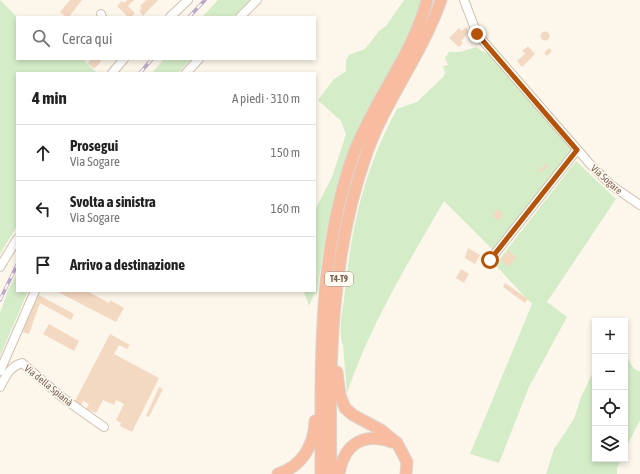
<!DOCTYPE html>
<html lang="it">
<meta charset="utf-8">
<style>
:root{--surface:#fff;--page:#f2f2f2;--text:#222;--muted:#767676;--line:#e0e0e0}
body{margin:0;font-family:"Asap Condensed",sans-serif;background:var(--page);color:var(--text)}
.controls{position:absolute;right:12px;bottom:12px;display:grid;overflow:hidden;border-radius:0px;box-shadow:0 2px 6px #0003}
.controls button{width:36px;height:36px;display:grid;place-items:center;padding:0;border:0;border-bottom:1px solid var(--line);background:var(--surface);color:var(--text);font:20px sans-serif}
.stop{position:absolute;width:12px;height:12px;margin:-9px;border:3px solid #b45309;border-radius:50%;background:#fff}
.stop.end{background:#b45309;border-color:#fff;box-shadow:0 1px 4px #0008}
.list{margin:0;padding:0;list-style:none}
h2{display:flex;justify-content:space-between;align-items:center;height:52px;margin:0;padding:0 16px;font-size:17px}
h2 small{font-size:13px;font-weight:400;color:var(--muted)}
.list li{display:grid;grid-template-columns:26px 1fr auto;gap:12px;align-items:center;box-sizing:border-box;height:56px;padding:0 16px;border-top:1px solid var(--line)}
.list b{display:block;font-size:15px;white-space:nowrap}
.list p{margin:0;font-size:13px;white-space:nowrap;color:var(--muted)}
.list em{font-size:13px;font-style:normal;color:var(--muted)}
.icon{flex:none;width:22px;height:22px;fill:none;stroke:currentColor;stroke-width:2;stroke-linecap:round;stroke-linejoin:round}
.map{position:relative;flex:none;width:640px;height:474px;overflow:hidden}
.search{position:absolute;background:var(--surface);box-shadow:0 2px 6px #0003;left:16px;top:16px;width:300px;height:44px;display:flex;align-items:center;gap:10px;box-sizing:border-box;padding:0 14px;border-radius:0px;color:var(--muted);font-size:15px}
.panel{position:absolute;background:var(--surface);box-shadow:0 2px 6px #0003;left:16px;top:72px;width:300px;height:220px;border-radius:0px}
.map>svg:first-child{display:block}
</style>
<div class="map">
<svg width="640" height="474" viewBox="0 0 640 474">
<rect width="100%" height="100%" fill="#fdf7eb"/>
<!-- green -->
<path fill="#d5ecc8" d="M0,0L17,17V59H83L97,73H17V226L0,254Z
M218,0H250L233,17H202Z
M404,0H422C412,42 383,78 365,117C355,139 343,163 337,187C327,222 322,258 317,294H314L309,306L304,292L315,291V210L332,177L346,134L341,121L318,100L334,79L346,71V60L349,55L365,49L379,31L386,26Z
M476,47L487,54L489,52L573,151L493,250L444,201C408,263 370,325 347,393L343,345C338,332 342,313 344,299C351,230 363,171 397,109L417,102L443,77L445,73L443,66L448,65L445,58L449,52H459Z
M164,59H191L178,73H152Z
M576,161L616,199L547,302L567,317L529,387L499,463L470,454L532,304L495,265Z
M17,273V291H28L0,356V313L8,290Z
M625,354C631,359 630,370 640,371V420L625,450Z
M595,368V459H621L617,469V474H546L554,449L574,419L581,397Z"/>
<!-- building -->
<path fill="#f3d8c2" d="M70,0H82L69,17H66L60,12Z
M127,0H134L128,6L135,13L132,16L134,17H126L127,16L117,6L122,1L125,3Z
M146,0H158L143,16L139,11L142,8L140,6Z
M466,27L470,31L461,41L463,43L459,47L449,38L459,28L462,31Z
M540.5 36a4.5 4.5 0 1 1 9 0a4.5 4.5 0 1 1-9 0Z
M528,46L535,54L522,67L517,61L525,54L522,51Z
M549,48L552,51L547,56L544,53Z
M91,59H103L94,69L88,63Z
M547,164L549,166L539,173L537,171Z
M493.5 215a4.5 4.5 0 1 1 9 0a4.5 4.5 0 1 1-9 0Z
M468,248L480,255L475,264L465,258Z
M508,251L516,257L509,267L501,260Z
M461,269L469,274L464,283L456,278Z
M505,283L528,299L525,303L503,287Z
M56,291H87L109,303L110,300L124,308L116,322Z
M35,293L74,314L71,320L40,303L29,334L23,332Z
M49,324L79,341L74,351L43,334Z
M110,334L130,345L127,349L119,345L114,354L159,378L132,432L120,426L121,423L116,420L124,404L116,400L114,405L103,400L96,413L86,409L89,404L83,401L81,406L75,401Z
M159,387L163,389L149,417L146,416Z"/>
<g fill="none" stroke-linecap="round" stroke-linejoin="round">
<!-- minor casing -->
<g stroke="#d1c0af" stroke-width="10">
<path id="minor" d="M464,0L477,34L590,164L611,185L640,205
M101,14L102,17
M170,17L188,0
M240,17L257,0
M112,73L124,59
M186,73L199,59
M490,260L577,150
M0,267L17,239
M0,371L35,291
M0,387C6,376 9,367 22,363L63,398L104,427"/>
</g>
<!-- highway casing -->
<g stroke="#dcd5d0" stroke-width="13">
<path id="highway" d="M337,372L340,395L345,408L353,415L381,430L397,443L407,462L406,474
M278,474C302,466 314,446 315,421
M321,474C321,367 317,255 354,153C374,100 413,55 427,0
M331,474C329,367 330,257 366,155C385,100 422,55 441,0
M339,474C344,444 363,432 392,442"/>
</g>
<!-- minor -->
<use href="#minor" stroke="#fff" stroke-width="8"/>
<!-- highway -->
<use href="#highway" stroke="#f8bca1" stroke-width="11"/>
<!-- rail casing -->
<g stroke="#bba7c9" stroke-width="3.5">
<path id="rail" d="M189,17L205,0
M140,73L152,59
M0,300L17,265"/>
</g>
<!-- rail -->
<use href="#rail" stroke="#fffbf2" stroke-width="2" stroke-dasharray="6" stroke-linecap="butt"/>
</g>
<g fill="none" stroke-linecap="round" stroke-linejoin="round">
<!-- route -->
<path stroke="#b45309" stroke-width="5" d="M477,34L577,150L490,260"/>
</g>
<g text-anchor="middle" stroke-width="3" stroke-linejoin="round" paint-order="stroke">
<!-- shield labels -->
<rect fill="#fffbf2" stroke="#a28e7e" stroke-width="1" x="325" y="272" width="28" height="14" rx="3"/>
<g font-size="9" font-weight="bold" fill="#7a5f4c">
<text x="339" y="282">T4-T9</text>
</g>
<!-- street labels -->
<g font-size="10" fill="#7a5f4c" stroke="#fffbf2">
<text transform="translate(607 179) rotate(42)" y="4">Via Sogare</text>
<text transform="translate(49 385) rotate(39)" y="4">Via della Spianà</text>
</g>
</g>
</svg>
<div class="controls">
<button>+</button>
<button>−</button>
<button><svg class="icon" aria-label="locate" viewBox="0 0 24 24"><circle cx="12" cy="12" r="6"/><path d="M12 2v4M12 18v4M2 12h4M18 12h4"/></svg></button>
<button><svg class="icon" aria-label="layers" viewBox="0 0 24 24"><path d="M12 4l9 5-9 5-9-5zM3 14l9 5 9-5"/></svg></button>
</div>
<div class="stop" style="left:490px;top:260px"></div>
<div class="stop end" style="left:477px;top:34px"></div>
<div class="search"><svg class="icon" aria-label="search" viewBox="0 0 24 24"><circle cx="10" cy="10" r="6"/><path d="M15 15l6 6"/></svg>Cerca qui</div>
<section class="panel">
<h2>4 min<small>A piedi · 310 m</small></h2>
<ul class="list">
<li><svg class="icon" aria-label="ahead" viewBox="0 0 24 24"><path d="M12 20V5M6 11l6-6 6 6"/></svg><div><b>Prosegui</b><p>Via Sogare</p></div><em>150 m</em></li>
<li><svg class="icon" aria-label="left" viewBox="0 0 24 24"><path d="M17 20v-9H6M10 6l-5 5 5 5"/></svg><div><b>Svolta a sinistra</b><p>Via Sogare</p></div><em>160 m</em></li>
<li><svg class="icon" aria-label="arrive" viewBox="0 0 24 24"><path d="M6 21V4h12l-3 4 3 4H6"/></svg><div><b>Arrivo a destinazione</b></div></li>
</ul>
</section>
</div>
